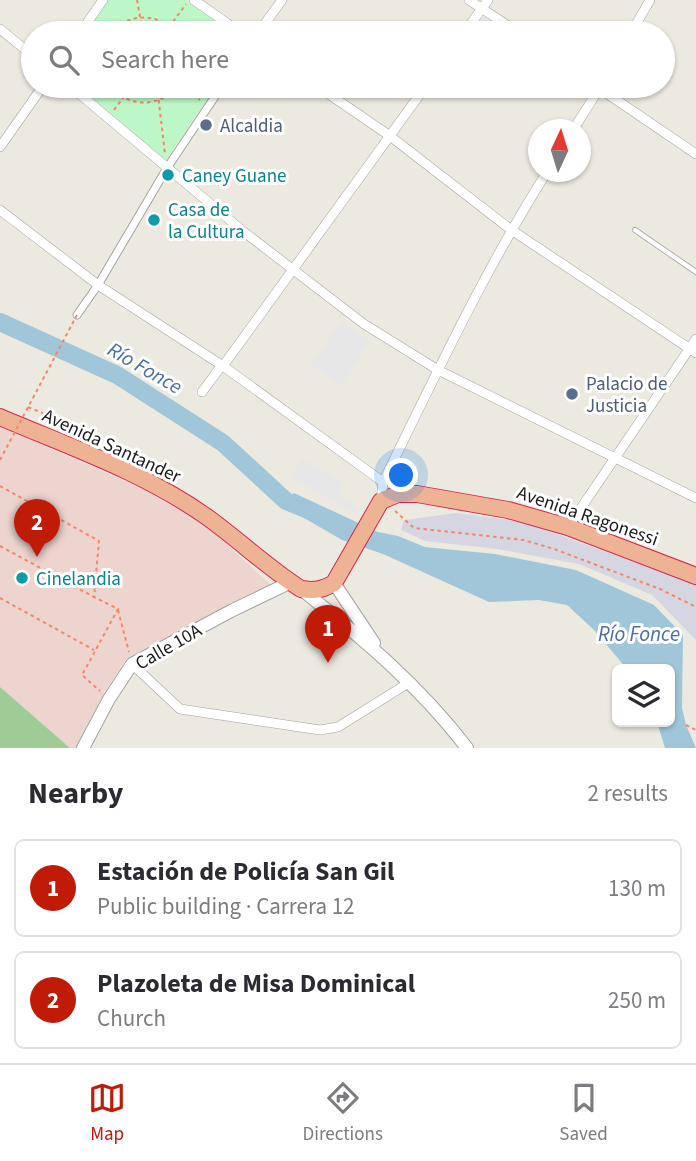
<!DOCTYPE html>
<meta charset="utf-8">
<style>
:root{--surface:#fff;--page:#f7f7f7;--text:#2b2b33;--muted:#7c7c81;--line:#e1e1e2;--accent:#c01b06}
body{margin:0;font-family:"Source Sans 3",sans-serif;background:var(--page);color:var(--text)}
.controls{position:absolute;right:21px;bottom:21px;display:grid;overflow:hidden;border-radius:10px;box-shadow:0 2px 5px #0004}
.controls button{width:63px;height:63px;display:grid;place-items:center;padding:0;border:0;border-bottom:2px solid var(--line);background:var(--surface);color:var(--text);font:35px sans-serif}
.compass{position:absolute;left:528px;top:119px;width:63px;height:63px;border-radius:50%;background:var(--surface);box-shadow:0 2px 5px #0004;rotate:4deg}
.you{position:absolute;left:402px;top:476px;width:24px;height:24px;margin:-18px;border:5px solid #fff;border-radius:50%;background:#1a73e8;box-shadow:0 0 0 10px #1a73e833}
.badge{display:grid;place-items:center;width:46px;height:46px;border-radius:50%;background:var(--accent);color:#fff;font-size:23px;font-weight:700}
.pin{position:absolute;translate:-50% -58px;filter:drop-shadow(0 2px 4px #0008)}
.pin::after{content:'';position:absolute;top:37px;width:24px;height:21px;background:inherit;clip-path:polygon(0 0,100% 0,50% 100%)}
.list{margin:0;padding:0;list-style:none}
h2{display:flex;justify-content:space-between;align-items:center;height:91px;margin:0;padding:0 28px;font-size:30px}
h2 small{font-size:23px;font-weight:400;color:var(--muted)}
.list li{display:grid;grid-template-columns:46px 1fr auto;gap:21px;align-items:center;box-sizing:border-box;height:98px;margin:0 14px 14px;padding:0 14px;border:2px solid var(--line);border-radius:10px}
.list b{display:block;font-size:26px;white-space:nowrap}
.list p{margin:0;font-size:23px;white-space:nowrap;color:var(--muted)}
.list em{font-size:23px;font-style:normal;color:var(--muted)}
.icon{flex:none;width:38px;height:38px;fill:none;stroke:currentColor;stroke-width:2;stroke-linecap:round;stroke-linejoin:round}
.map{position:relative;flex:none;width:696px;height:748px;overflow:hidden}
.search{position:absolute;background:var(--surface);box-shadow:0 2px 5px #0004;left:21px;right:21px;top:21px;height:77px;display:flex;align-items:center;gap:18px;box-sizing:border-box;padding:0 24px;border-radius:38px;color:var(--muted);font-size:26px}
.sheet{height:315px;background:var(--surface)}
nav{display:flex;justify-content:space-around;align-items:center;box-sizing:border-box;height:98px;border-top:2px solid var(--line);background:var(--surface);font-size:19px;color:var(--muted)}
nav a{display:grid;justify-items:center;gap:4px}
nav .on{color:var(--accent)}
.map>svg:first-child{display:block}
</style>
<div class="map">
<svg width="696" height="748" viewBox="0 0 696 748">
<rect width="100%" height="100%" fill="#eceae0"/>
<!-- commercial -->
<path fill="#edd4cf" d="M0,426L170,501L217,535L273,587L127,658L105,691L75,748H70L0,687Z"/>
<!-- forest -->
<path fill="#9fcb96" d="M0,687L70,748H0Z"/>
<!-- park -->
<path fill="#bdf7c8" d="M104,0H185L234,33H80Z
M78,86H216L166,160Z"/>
<!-- parking -->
<path fill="#e7e7e7" d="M341,321L370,341L342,386L311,365Z
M302,459L344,483L338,495L361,509L356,515L291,476Z"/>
<!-- plaza -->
<path fill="#d6d5e2" d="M456,513L524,522L696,585V640L652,595L579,564L497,549L425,541L401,530L404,520Z"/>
<!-- water -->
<path fill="#a1c6d9" d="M294,493L378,532L398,536L425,547L495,554L576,570L654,605L683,635L682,708L686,725L696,748H665L657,722H670V669H627L594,630L567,605L539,600L489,602L383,554L342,540L287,508L286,501Z"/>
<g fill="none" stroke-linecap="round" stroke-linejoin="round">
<!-- river -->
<path stroke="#a1c6d9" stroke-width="18" d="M0,322L117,375L223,443L286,501L308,510"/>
<!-- service casing -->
<g stroke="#a2a2a2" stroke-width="6">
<path id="service" d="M635,230L696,272"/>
</g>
<!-- pedestrian casing -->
<g stroke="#a2a2a2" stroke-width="9">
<path id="pedestrian" d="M77,315L98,285L167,168L222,86"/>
</g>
<!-- minor casing -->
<g stroke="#a2a2a2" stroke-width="10">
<path id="minor" d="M194,0L241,33
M469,0L519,33
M0,29L33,56
M80,33L103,0
M258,33L282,0
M464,33L488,0
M631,33L650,0
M70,86L244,232L364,324L438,370L696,498
M317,86L390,136L510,229L696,353
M596,86L696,154
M573,130L601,86
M0,147L43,86
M0,210L98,285L223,366L383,482
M223,366L426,86
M202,392L222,365
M381,501L383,482C435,377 484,271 547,172
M568,527L696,339
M132,664L180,709L320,730L338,727L410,682"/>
</g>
<!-- tertiary casing -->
<g stroke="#a2a2a2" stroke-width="14">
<path id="tertiary" d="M334,583L374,643
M301,589C362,638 419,685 467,748
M83,748L109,699L132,664L231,611L291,582"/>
</g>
<!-- trunk casing -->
<g stroke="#d0284e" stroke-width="18">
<path id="trunk" d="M0,417C70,447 145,473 207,517C239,540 267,567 301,589C314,591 322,590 334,583L381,501L398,494H417L508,510L568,527L696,576"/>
</g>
<!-- path -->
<path stroke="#f58768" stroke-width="2" stroke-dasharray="3.5 3.5" stroke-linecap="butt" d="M137,0L143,33
M97,23L109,32
M110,33C129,12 159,13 177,33
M165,33L186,4
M110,86C128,108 160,108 178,86
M157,86L165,154
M182,86L200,100
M114,110L132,86
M28,407L50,416L47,422
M0,486L99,541L94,597L118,609L82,675L100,691
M395,511L414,528L524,540L554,549L660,589L696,607
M0,546L94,597
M0,598L94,650
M118,610L129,652
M686,725L696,730"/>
<!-- service -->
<use href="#service" stroke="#fff" stroke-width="4.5"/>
<!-- pedestrian -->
<use href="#pedestrian" stroke="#fff" stroke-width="7"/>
<!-- minor -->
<use href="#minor" stroke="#fff" stroke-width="9"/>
<!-- tertiary -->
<use href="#tertiary" stroke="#fff" stroke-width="12"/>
<!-- trunk -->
<use href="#trunk" stroke="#eeb294" stroke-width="16"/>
<!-- path-bridge -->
<path stroke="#f58768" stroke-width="2" stroke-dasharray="3.5 3.5" stroke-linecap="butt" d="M0,460L77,315"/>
</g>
<!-- markers -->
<g fill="#5c6f8a" stroke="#fff" stroke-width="2.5">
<circle cx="206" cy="125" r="7"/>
<circle cx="572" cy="394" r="7"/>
</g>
<g fill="#0f9aa8" stroke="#fff" stroke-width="2.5">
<circle cx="168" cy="175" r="7"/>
<circle cx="154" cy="220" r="7"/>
<circle cx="22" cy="578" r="7"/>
</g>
<g text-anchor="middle" stroke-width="6" stroke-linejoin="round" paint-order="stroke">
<!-- service labels -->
<g font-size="19" fill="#4e5e75" stroke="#fff" text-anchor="start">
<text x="220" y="132">Alcaldia</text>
<text x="586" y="390">Palacio de<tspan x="586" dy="22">Justicia</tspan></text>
</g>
<!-- culture labels -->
<g font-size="19" fill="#0d838f" stroke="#fff" text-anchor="start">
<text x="182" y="182">Caney Guane</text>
<text x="168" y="216">Casa de<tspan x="168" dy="22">la Cultura</tspan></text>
<text x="36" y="585">Cinelandia</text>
</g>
<!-- street labels -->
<g font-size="19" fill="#1b1b1b" stroke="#fff">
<text transform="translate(112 445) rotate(25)" y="7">Avenida Santander</text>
<text transform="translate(588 515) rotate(19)" y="7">Avenida Ragonessi</text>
<text transform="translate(168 646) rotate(-30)" y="7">Calle 10A</text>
</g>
<!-- water labels -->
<g font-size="21" font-style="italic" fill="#4b6ea7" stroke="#fff">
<text transform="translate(145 368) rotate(30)" y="7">Río Fonce</text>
<text x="639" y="641">Río Fonce</text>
</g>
</g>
</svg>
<div class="controls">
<button><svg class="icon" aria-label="layers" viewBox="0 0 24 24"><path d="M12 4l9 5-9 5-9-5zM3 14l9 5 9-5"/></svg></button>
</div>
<svg class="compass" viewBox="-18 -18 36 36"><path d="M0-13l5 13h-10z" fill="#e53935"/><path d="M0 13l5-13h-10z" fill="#7c7c81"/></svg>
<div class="you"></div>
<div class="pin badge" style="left:328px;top:663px">1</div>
<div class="pin badge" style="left:37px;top:557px">2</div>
<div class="search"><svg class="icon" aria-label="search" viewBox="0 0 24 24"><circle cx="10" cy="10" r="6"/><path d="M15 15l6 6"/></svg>Search here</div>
</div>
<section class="sheet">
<h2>Nearby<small>2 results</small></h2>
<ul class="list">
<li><span class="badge">1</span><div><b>Estación de Policía San Gil</b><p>Public building · Carrera 12</p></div><em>130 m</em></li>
<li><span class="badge">2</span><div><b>Plazoleta de Misa Dominical</b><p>Church</p></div><em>250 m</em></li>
</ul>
</section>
<nav>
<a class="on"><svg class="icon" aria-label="map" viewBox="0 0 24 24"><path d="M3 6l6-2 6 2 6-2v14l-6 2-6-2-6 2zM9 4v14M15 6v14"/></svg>Map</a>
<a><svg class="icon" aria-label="directions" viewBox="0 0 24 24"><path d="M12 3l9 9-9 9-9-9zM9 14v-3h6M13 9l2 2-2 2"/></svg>Directions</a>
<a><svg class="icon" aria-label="saved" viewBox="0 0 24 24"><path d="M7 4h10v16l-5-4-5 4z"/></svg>Saved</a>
</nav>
